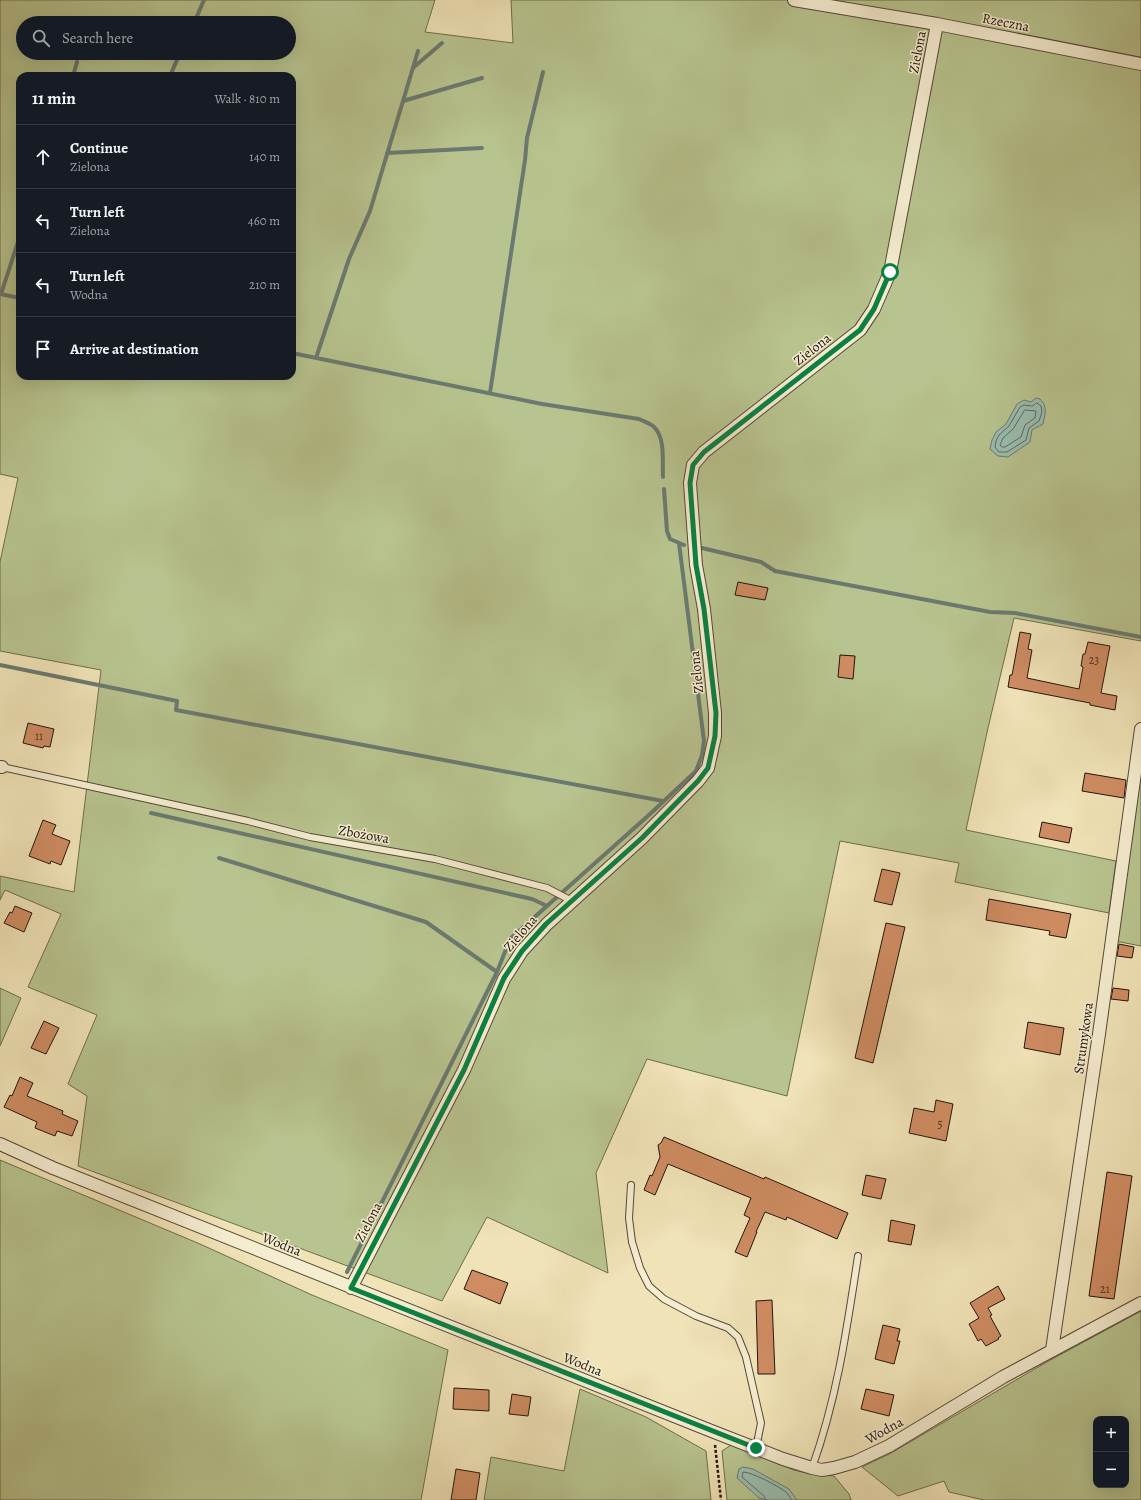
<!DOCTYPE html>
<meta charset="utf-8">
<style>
:root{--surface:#171b24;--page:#242831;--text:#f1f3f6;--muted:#9ea1a6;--line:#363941}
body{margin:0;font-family:Alegreya,serif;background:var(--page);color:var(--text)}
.controls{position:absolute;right:12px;bottom:12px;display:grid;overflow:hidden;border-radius:8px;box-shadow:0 4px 16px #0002}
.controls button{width:36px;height:36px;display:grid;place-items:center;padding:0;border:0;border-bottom:1px solid var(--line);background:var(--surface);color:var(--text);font:20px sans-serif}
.stop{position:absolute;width:12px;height:12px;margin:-9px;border:3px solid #0b8043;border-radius:50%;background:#fff}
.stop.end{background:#0b8043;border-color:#fff;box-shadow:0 1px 4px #0008}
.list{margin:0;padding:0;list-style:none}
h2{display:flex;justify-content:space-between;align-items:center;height:52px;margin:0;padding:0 16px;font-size:17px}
h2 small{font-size:13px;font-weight:400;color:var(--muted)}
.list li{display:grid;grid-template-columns:26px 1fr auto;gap:12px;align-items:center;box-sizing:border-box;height:64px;padding:0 16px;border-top:1px solid var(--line)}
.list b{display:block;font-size:15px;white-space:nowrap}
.list p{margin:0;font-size:13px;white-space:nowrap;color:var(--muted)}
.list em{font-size:13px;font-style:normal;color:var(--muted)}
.icon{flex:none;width:22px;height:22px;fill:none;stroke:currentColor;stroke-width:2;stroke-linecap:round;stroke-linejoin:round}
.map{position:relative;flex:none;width:1141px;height:1500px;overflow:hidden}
.search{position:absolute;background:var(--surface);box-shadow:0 4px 16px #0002;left:16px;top:16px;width:280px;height:44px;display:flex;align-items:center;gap:10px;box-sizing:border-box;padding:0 14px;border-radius:22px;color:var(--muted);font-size:15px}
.panel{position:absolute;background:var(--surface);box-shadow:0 4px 16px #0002;left:16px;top:72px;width:280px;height:308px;border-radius:12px}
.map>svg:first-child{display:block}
</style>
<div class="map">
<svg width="1141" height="1500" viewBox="0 0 1141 1500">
<rect width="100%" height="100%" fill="#f0e3b7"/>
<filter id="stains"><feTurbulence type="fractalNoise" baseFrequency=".005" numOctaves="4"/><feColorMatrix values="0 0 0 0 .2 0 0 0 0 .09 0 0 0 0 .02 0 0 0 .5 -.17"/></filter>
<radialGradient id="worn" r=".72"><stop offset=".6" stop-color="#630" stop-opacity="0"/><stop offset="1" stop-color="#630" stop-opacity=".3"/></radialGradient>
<!-- green -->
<path fill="#b8c48f" stroke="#6d6c4e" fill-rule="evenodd" d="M0,0H435L425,32L513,43L511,0H1141V641L1014,618L988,728L966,830L1116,861L1109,913L955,882L959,863L840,841L787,1096L647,1059L596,1173L608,1273L487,1217L442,1301L78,1166L87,1096L68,1084L97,1015L28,987L61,914L5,890L0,900V876L74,892L101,670L0,651V562L18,478L0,474ZM23,23H289V53H23ZM20,76H292V376H20Z
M1140,781L1141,782V946L1115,941Z
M0,988L21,998L0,1046Z
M0,1160L200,1244L312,1295L448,1350L421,1500H0Z
M1141,1311V1500H984L949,1492L944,1481L898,1496L862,1467L891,1453L1045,1363ZM1096,1419H1126V1485H1096Z
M580,1389L646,1417L706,1451L711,1500H484L491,1457L564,1471Z
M731,1445L794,1470L811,1474L834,1476L849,1494L851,1500H727L722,1451Z"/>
<!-- water -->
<path fill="#9abeb1" stroke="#6a7a70" d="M1036,398L1040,399C1048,407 1045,414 1043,424L1032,430L1030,442L1008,457L998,456L990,449L992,440L996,432L1006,424L1017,404L1024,400L1031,402Z
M743,1467L753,1469L789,1489L797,1500H768L759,1498L737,1478L739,1469Z"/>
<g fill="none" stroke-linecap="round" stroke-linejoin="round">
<!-- shore -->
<path stroke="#5e6a60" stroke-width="1" d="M1037,403L1041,406L1042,412L1039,421L1029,428L1026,440L1007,452H999L995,447L996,441L999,435L1009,426L1020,407L1024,405L1032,406Z
M1025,410L1036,411L1035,418L1025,425L1021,437L1005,447H1002L1000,445L1003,438L1013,429Z
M766,1500L764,1496L742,1477L743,1472C752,1472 778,1486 786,1492C788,1494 790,1498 792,1500"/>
<!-- stream -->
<path stroke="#6a7a70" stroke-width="4" d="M194,23L204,0
M414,67L442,43
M73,76L77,62
M170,76L180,53
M403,101L482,78
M387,153L482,148
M0,294L20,298
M1,294L20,236
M292,353L542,404L639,419C643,421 649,423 653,426C666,437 662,461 663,477
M316,358L349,259L370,211L418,51
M490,393L525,160L527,138L543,72
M664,489L667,531L670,539L684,545
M702,548L761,562L775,571L990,612L1015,613L1141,637
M0,665L177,701L176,710L663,801
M151,813L532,899L547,906
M219,858L426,922L497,972
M347,1272L497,972L510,939L650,814L696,771L702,755L704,741L679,543"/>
</g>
<!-- building -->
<path fill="#cf8c62" stroke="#22150e" d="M738,582L768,588L765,600L735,595Z
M1020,632L1031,634L1028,649L1032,650L1027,678L1079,689L1083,667L1081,666L1083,654H1085L1088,642L1110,646L1101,693L1117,696L1115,710L1090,705V703L1008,687L1010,675H1012Z
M840,655L855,656L853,679L838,677Z
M28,723L54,729L50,747L44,746L43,748L23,743Z
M1085,773L1126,780L1124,798L1082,791Z
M43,820L56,825L52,834L70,841L61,865L51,861L50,864L29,856Z
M1042,822L1072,828L1069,843L1039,837Z
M882,869L900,873L892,905L874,901Z
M989,899L1071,914L1066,938L1049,935L1050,931L986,920Z
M15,906L32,913L24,932L4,923L10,912L12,913Z
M886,923L905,927L873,1063L855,1058Z
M1119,944L1134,947L1132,958L1117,956Z
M1113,988L1129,990L1128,1001L1111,999Z
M44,1021L59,1028L46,1054L31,1048Z
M1028,1022L1064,1028L1060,1055L1024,1048Z
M20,1077L33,1083L27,1096L63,1111L62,1114L78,1121L72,1136L57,1131L55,1136L35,1128L37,1122L4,1107L10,1095L12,1096Z
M936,1100L953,1104L946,1141L909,1133L914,1108L934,1112Z
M664,1137L764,1179L765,1177L848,1213L837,1239L787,1217L786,1220L765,1212L756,1232H757L747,1257L735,1252L750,1218L744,1215L751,1198L668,1164L655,1195L644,1190L650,1175L652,1176L660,1157L658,1145L661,1143Z
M1107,1172L1132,1176L1114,1299L1089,1296Z
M866,1175L886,1179L881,1199L862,1195Z
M891,1220L915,1225L911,1245L888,1241Z
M472,1270L508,1283L500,1304L464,1289Z
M998,1286L1005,1299L988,1308L992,1315L990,1316L1001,1336L998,1338L999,1339L986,1346L981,1339L978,1341L969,1324L979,1318L970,1303Z
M772,1300L775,1374H758L756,1301Z
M883,1325L900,1329L897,1341H900L894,1364L875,1359Z
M454,1388L489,1390V1411L453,1409Z
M866,1389L894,1395L889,1416L861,1409Z
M512,1394L531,1397L528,1416L509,1414Z
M456,1469L480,1473L476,1500H451Z"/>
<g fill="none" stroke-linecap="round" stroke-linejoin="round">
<!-- service casing -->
<g stroke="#564838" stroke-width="8">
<path id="service" d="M2,767L248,821L310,837L435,859L547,888L572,901
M631,1185L629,1218L632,1242L640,1268L649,1286L664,1299L696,1316L728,1328L738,1337L746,1357L761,1423L756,1448
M812,1468C837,1399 847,1328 858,1256"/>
</g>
<!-- minor casing -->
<g stroke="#564838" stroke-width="14">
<path id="minor" d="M794,0L937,24L1141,64
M0,767H2
M0,1144L53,1168L714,1432L783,1459L812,1468L822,1470L834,1468L855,1462L889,1446L1003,1377L1141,1303
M351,1288L464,1070L504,979L522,951L547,924L642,838L698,781L708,768L715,736V713L704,609L696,565L690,483L693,465L704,452L860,330L874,309L890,272L937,24
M1052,1350L1099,1034L1141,729"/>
</g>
<!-- path -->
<path stroke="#22150e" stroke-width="2.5" stroke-dasharray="3 2" stroke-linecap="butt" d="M715,1445L721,1500"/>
<!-- service -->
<use href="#service" stroke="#f5edd0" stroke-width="6"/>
<!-- minor -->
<use href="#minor" stroke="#f5edd0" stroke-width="12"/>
</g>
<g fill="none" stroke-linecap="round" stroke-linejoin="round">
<!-- route -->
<path stroke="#0b8043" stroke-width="5" d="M756,1448L351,1288L464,1070L504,978L522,951L546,924L642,838L698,781L708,768L715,736L716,713L704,609L696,565L690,483L693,465L704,452L860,330L874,309L890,272"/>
</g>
<g text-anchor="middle" stroke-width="3" stroke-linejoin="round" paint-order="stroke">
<!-- number labels -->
<g font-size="12" fill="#4d3323">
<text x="1094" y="664">23</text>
<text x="39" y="740">11</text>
<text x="940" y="1128">5</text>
<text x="1105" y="1293">21</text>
</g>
<!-- street labels -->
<g font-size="14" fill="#22150e" stroke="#f5edd0">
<text transform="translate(1006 22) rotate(11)" y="5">Rzeczna</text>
<text transform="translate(917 52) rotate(-79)" y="5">Zielona</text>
<text transform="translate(812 349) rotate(-38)" y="5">Zielona</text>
<text transform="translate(696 672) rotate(-96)" y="5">Zielona</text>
<text transform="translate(364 834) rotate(10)" y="5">Zbożowa</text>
<text transform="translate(520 933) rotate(-49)" y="5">Zielona</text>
<text transform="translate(1083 1038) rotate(-82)" y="5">Strumykowa</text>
<text transform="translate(368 1222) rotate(-63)" y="5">Zielona</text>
<text transform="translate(282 1244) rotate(22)" y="5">Wodna</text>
<text transform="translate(583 1364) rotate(22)" y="5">Wodna</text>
<text transform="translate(884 1430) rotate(-29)" y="5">Wodna</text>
</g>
</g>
<rect width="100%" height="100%" filter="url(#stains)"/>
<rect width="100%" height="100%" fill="url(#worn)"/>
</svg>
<div class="controls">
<button>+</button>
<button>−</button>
</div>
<div class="stop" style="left:890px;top:272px"></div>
<div class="stop end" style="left:756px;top:1448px"></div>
<div class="search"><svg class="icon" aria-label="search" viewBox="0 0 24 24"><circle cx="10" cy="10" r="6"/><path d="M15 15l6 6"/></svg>Search here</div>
<section class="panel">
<h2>11 min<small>Walk · 810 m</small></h2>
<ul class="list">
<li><svg class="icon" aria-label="ahead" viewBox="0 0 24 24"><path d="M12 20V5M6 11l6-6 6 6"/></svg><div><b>Continue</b><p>Zielona</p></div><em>140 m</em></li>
<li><svg class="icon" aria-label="left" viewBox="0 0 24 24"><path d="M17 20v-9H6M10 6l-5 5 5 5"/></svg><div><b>Turn left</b><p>Zielona</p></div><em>460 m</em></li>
<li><svg class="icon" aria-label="left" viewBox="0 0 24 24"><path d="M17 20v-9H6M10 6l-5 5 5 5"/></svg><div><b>Turn left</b><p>Wodna</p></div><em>210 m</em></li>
<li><svg class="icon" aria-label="arrive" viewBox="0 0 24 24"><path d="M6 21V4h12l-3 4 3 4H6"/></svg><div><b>Arrive at destination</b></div></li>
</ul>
</section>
</div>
